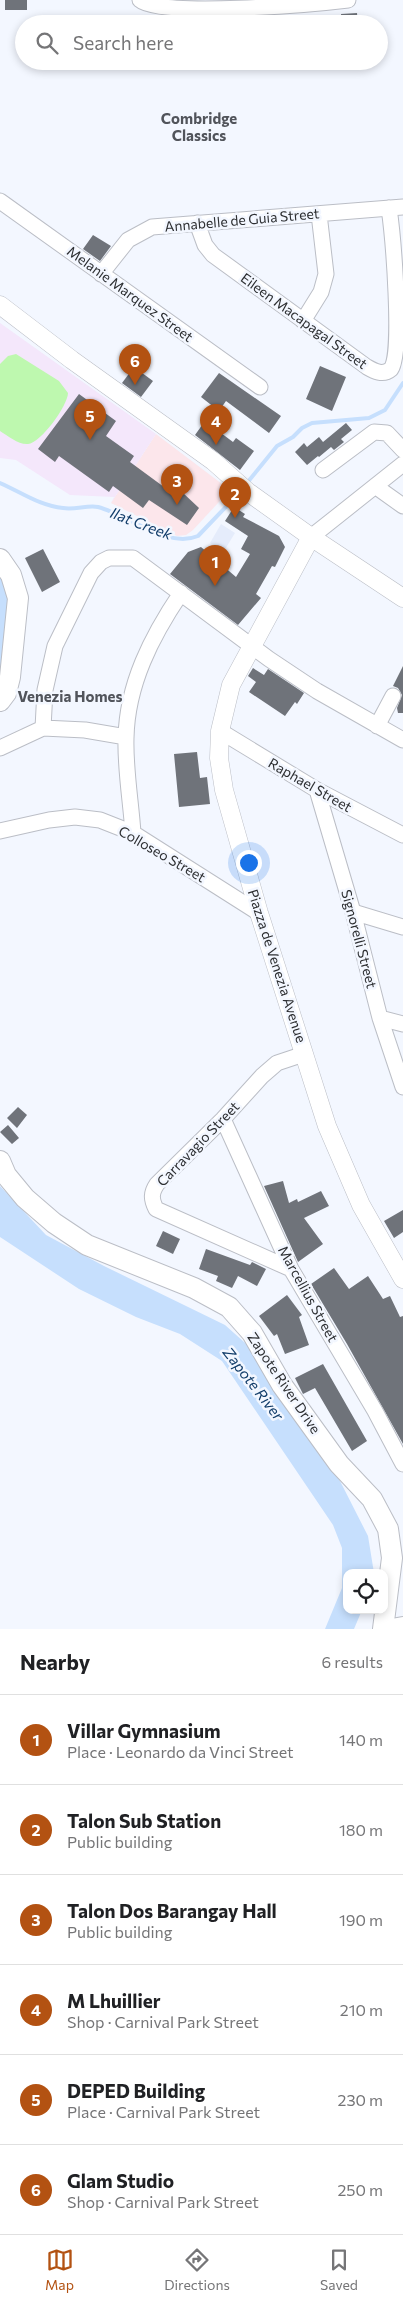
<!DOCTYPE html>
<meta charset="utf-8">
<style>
:root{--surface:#fff;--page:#f6f6f6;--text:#202124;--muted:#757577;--line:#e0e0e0;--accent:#b35212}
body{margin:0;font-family:Commissioner,sans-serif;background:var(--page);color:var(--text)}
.controls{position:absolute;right:15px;bottom:15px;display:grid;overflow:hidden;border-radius:10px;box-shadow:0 2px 8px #0003}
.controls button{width:45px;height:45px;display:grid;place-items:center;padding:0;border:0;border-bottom:1px solid var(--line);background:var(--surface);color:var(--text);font:25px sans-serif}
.you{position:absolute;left:248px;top:862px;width:18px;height:18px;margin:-12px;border:4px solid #fff;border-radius:50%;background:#1a73e8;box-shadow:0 0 0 8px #1a73e833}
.badge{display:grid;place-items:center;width:32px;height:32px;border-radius:50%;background:var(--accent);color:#fff;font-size:16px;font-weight:700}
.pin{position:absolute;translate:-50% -41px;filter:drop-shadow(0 1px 2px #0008)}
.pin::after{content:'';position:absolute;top:26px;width:18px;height:15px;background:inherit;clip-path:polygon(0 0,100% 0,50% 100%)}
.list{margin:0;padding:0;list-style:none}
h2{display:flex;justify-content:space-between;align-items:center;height:65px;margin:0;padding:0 20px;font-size:21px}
h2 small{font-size:16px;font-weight:400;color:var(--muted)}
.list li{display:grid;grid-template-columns:32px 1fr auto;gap:15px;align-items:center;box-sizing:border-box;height:90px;padding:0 20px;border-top:1px solid var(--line)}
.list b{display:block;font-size:19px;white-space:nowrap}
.list p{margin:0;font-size:16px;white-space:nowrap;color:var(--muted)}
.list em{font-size:16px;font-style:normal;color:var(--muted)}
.icon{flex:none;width:28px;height:28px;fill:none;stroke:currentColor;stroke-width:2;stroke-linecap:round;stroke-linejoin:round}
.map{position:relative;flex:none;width:403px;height:1629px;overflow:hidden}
.search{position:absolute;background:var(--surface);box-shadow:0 2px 8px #0003;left:15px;right:15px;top:15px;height:55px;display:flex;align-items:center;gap:12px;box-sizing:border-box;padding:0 18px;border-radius:28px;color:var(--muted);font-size:19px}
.sheet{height:605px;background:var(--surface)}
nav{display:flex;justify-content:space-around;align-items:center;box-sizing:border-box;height:70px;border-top:1px solid var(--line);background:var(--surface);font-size:14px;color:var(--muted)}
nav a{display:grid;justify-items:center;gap:2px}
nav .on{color:var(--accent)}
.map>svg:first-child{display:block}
</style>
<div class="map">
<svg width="403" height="1629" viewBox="0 0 403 1629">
<rect width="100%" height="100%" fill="#f3f7ff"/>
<!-- commercial -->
<path fill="#fce6eb" d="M156,434L230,490L193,530L186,535L177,536L111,503Z"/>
<!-- built -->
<path fill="#e5ecfb" d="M221,524L235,533L224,551L210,543Z"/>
<!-- education -->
<path fill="#f4e7fb" d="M0,323L156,434L111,503L114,497L70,495L16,460L0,458Z"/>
<!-- green -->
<path fill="#bef8af" d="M16,354L59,381L68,393C68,405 41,443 28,444C19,445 8,436 0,431V364L8,356Z"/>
<!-- water -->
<path fill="#c6dffd" d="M0,575L12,592L0,697Z
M0,1186L46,1235L104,1266L225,1325L253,1350L340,1481L368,1536L374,1573H347V1610H362L354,1629H325L342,1588V1548L333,1525L222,1361L180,1334L136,1317L79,1289L0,1237Z"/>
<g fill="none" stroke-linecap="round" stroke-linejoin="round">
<!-- stream -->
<path stroke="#c6dffd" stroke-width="4" d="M0,483C21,492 40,506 63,508C75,510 87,505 98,507C129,515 167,549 198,536L241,491
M247,483L277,446L293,437L302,428L312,423L369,418L385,410L403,383"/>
</g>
<!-- building -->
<path fill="#6f737a" d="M5,0H27V10H5Z
M357,13L358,24H342L341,14Z
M93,235L111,246L100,261L83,249Z
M320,366L346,377L332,411L306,399Z
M134,367L153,381L141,397L122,383Z
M219,373L281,416L269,433L226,401L219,411L201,397Z
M79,394L116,421L106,436L134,456L130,462L164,487L179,496L182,492L199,508L187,525L149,500L143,508L113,486L109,492L59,456L55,462L38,449Z
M205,421L233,442L236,438L254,451L240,470L195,435Z
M346,423L352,430L341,439L344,442L334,450L331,447L319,457L318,456L307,465L295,452L304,443L307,447L319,437L323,442Z
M234,507L245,514L243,517L279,536L285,547L275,567L272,566L256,594L261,598L238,625L170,574L188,552L201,547L236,577L250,554L241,549L248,536L225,521Z
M43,549L60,582L42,592L25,558Z
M403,666V713H398L397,708L402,695L398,688L393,686Z
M253,668L264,675L268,669L304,693L297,704L295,702L285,716L249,692L256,682L248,676Z
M197,752L200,778L207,777L210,804L179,807L174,754Z
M18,1107L27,1115L17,1128L7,1118Z
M8,1125L19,1138L12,1144L0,1132Z
M283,1181L289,1203L297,1199L298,1202L321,1191L329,1206L304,1218L323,1244L298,1262L264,1186Z
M403,1210V1232L394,1238L384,1221Z
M163,1231L180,1239L173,1254L156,1246Z
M206,1249L250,1265L252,1262L266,1269L257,1286L238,1276L232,1288L216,1281L218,1276L199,1269Z
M334,1268L349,1289L368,1276L383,1299L390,1296L400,1317L403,1316V1444L347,1344L311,1284Z
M287,1295L302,1315L299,1317L309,1345L285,1354L277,1334L274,1336L259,1316Z
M323,1364L367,1441L352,1451L315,1388L303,1394L295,1378Z"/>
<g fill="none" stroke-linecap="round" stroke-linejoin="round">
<!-- minor casing -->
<g stroke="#bbbec6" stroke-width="17">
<path id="minor" d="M140,0C160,18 315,4 348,0
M0,201L260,387
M197,223L205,245L213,255L367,367C374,371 383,376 391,369C403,352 393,236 389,208
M101,274L128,240L152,227L403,207
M303,321L321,292L326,274L319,214
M323,470L374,432L387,433L403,450
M375,486L403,506
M311,537L403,464
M377,726L393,696
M43,728L45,690L55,646L91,573L101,562L109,558H133L269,659L317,691L403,740
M220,731L317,790L403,835
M0,748L43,728L85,730L126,737
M317,790L353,912L380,1018L403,1087
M0,831L49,820L75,817L100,820L133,833L259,913
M133,833C131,802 125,769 126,738C127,684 152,636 181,593
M353,912L403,927
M380,1018L403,1024
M223,1119L291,1269L375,1411L403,1464
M291,1269L156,1209C151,1199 151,1193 157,1184L223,1119L262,1076L277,1063L304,1054"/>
</g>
<!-- tertiary casing -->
<g stroke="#bbbec6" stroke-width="19">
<path id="tertiary" d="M0,305L72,360L213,461L248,492L311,537L403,598
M311,537L231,685L220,731L219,758L224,790L259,913L327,1126L361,1205L403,1279"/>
</g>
<!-- secondary casing -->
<g stroke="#bbbec6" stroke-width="22">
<path id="secondary" d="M0,559L11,575L18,598L10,677L6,693L0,701
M0,1161L6,1175L25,1198L54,1223L87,1245L194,1288L229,1307L252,1333L282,1385L339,1464L372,1499L388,1529L392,1558L383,1629
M392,1629L403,1627"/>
</g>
<!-- minor -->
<use href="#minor" stroke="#fff" stroke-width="15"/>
<!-- tertiary -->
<use href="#tertiary" stroke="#fff" stroke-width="18"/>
<!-- secondary -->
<use href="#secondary" stroke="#fff" stroke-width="20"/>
</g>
<g text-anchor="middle" stroke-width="5" stroke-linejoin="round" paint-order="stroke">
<!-- street labels -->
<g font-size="14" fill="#2d2f32" stroke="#f3f7ff">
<text transform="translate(242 220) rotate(-5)" y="5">Annabelle de Guia Street</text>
<text transform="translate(130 294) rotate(36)" y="5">Melanie Marquez Street</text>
<text transform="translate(304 321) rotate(36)" y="5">Eileen Macapagal Street</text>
<text transform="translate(310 785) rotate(30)" y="5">Raphael Street</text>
<text transform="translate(162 854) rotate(30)" y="5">Colloseo Street</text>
<text transform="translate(359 939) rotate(75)" y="5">Signorelli Street</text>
<text transform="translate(277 966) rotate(72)" y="5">Piazza de Venezia Avenue</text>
<text transform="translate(198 1144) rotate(-46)" y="5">Carravagio Street</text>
<text transform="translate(308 1294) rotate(61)" y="5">Marcellius Street</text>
<text transform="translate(284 1383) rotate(56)" y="5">Zapote River Drive</text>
</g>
<!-- neighbourhood labels -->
<g font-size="15" font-weight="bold" fill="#51545b" stroke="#f3f7ff">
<text x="199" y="124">Combridge<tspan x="199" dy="17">Classics</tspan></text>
<text x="70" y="702">Venezia Homes</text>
</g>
<!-- water labels -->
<g font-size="15" font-style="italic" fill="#123d6a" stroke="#f3f7ff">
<text transform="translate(141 524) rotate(21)" y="5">Ilat Creek</text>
<text transform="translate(253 1384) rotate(52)" y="5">Zapote River</text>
</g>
</g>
</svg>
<div class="controls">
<button><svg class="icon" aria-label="locate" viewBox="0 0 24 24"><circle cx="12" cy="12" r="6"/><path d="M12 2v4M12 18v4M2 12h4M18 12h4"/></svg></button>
</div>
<div class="you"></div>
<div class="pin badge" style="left:215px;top:586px">1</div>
<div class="pin badge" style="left:235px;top:518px">2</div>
<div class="pin badge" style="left:177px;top:505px">3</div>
<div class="pin badge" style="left:216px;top:445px">4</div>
<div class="pin badge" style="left:90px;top:440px">5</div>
<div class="pin badge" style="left:135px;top:385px">6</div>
<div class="search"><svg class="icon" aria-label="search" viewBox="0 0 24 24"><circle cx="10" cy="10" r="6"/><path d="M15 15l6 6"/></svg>Search here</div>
</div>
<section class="sheet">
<h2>Nearby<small>6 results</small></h2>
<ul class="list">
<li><span class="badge">1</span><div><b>Villar Gymnasium</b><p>Place · Leonardo da Vinci Street</p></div><em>140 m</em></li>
<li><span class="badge">2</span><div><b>Talon Sub Station</b><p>Public building</p></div><em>180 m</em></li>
<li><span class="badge">3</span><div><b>Talon Dos Barangay Hall</b><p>Public building</p></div><em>190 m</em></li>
<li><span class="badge">4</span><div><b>M Lhuillier</b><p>Shop · Carnival Park Street</p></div><em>210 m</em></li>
<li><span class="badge">5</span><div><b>DEPED Building</b><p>Place · Carnival Park Street</p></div><em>230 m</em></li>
<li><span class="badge">6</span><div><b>Glam Studio</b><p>Shop · Carnival Park Street</p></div><em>250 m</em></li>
</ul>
</section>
<nav>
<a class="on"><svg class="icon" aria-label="map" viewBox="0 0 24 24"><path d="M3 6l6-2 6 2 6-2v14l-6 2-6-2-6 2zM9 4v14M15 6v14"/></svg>Map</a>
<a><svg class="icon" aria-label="directions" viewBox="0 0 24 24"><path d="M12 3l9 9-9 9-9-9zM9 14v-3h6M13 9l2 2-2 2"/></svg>Directions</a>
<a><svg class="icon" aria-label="saved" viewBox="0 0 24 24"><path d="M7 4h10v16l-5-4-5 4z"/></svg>Saved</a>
</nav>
